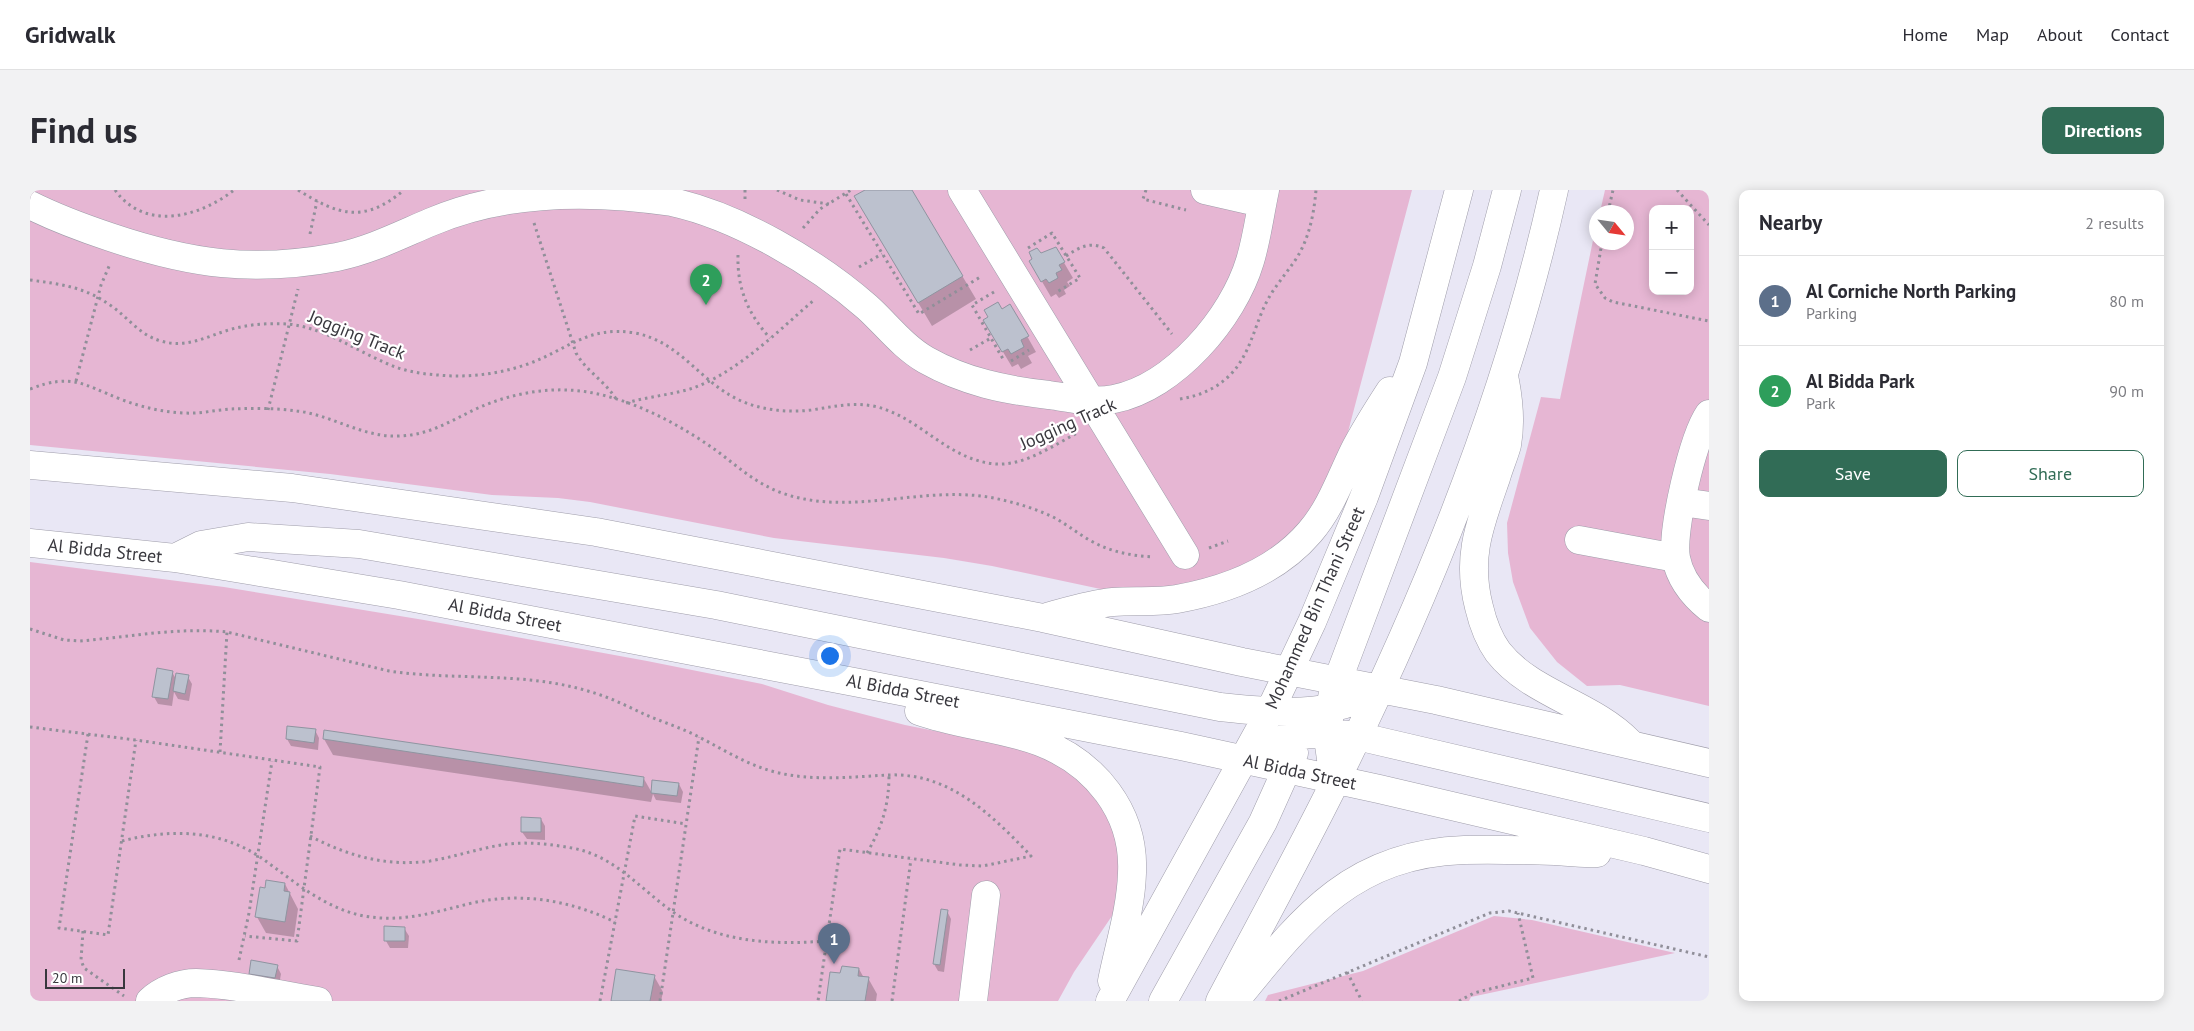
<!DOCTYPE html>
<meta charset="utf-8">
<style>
:root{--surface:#fff;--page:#f2f2f3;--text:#2b2b33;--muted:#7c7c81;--line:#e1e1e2;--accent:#316c56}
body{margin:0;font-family:"PT Sans",sans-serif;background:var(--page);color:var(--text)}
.controls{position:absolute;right:15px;top:15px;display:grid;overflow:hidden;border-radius:10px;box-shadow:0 2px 12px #0003}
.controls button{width:45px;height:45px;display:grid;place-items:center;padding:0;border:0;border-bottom:1px solid var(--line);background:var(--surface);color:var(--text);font:25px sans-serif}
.compass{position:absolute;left:1559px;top:15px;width:45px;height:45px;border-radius:50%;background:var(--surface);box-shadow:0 2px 12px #0003;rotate:119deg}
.scale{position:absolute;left:15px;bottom:12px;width:80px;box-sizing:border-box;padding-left:5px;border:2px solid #39383e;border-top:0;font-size:14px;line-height:18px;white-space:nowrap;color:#39383e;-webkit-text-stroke:4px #fff;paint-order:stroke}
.you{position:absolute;left:799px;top:465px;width:18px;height:18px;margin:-12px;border:4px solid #fff;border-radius:50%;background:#1a73e8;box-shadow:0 0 0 8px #1a73e833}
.badge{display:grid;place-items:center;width:32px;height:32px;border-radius:50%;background:var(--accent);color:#fff;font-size:16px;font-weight:700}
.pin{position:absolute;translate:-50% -41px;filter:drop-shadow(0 1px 2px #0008)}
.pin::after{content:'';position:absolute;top:26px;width:18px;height:15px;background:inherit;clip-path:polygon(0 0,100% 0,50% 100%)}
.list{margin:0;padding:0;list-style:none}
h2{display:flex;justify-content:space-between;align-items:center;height:65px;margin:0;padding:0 20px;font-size:21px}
h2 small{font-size:16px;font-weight:400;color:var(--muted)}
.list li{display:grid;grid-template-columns:32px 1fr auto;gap:15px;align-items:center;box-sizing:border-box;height:90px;padding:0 20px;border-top:1px solid var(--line)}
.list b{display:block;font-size:19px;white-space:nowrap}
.list p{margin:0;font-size:16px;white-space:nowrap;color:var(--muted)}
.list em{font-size:16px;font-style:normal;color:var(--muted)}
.actions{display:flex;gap:10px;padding:15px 20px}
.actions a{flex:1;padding:11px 0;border:1px solid var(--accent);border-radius:10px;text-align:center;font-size:18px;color:var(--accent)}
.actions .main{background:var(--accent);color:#fff}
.map{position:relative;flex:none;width:1679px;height:811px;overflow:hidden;border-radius:10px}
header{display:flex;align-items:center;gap:30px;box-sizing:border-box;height:70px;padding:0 25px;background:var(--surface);border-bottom:1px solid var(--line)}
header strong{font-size:24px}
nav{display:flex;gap:28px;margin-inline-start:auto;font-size:18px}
.intro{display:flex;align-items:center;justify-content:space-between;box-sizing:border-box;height:120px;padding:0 30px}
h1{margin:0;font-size:35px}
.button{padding:12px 22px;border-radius:10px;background:var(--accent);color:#fff;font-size:18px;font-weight:700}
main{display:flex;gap:30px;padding:0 30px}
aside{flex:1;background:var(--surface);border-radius:10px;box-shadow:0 2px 12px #0003}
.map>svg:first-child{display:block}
</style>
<header>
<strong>Gridwalk</strong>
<nav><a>Home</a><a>Map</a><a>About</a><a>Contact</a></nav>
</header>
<div class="intro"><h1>Find us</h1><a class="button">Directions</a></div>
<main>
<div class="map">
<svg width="1679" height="811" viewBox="0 0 1679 811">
<rect width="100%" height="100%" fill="#e9e7f5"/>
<!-- green -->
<path fill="#e6b6d3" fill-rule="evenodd" d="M0,0H1382L1314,257L1304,283L1274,328L1256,348L1235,365L1212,379L1161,398L1080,401L962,376L914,368L744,348L560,312L528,308L462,305L300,284L0,255Z
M1575,0H1679V516L1590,495L1557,496L1527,472L1500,438L1483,392L1478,363L1477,333L1511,207L1530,209L1566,36V52H1596V22H1570ZM1623,19H1660V101H1623Z
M0,372L194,397L394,430L617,471L732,494L798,515L875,535L990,558L1039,578L1072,610L1091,652L1086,720L1044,782L1028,811H0Z
M1464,726L1502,730L1645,763L1441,807L1439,811H1235L1238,805L1333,781Z"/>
<!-- shadow -->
<path fill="#0003" d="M838,0H881L946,109L902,136L839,30Z
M1026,59L1043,88L1037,92L1040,96L1034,100L1036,104L1029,108L1026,104L1021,107L1000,71Z
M980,116L1006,162L998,166L1002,173L991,179L988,174L982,177L954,130Z
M142,482L146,489L158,487L162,494L159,511L148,509L144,502L142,516L128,514L124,507Z
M285,540L289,548L288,560L261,556L257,549Z
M294,549L614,589L622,603L649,594L653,602L651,613L626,610L623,604L621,612L303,565Z
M511,629L515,636V650L497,649L492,642Z
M255,694L268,719L264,747L236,743L227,727Z
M917,721L921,729L914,782L908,781L904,774Z
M374,738L379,746L378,758H360L356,751Z
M247,776L251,784L249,795L224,791L220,783Z
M829,779L834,788H838L847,804L846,811H797L811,785Z
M624,786L633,802L631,811H582Z"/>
<!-- building -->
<path fill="#bcc1ce" stroke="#8f94a0" d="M835,0H882L933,86L888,113L824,6Z
M1026,57L1035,72L1029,75L1032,80L1026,83L1028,88L1019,93L1016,89L1011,92L999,71L1002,69L999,62L1007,58L1011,63Z
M968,112L972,119L980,114L999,146L991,150L994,157L981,164L978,159L972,162L953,130L958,127L954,120Z
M127,478L143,481L138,509L122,507Z
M146,483L159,485L155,504L143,501Z
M257,536L286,539L284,553L256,549Z
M294,540L614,587L613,597L293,549Z
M622,590L649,593L647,606L621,603Z
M491,627L511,628V642H491Z
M236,690L255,693L254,701L260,702L255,732L225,727L230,697L235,698Z
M911,719L918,720L910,775L903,774Z
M354,736L375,737V751H354Z
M221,770L248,775L245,788L219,784Z
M812,776L829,778L828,786L839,787L835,811H796L800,782L810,783Z
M586,779L625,785L620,811H581Z"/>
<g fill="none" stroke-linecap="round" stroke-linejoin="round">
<!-- minor casing -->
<g stroke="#9f9daa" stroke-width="29">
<path id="minor" d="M932,0L1155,365
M1175,0L1232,13
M0,15C26,28 53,38 80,47C160,74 223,83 307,67C341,60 370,45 401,32C476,0 562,0 642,12C707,26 787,73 837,117C856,134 872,156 896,170C935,192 975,200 1019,205C1040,208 1063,213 1084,209C1144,197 1203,128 1220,71C1227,48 1230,23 1235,0
M1679,224C1663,247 1641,341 1646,368C1650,389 1663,405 1679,418
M1652,312L1679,316
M1549,350L1646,368
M120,811C132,800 150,793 166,793C206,794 248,805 288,811
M943,811L956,705"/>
</g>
<!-- major casing -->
<g stroke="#9f9daa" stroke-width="29">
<path id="major" d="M1475,191C1479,212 1481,233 1477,255C1474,266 1469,277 1466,288C1450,334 1436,367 1449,417C1453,434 1458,448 1468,462C1501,504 1562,514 1599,552
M0,275L262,298L566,342L1013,428L1212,472L1406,510L1679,573
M0,353L145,368L369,405L824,492L1151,556L1349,599L1614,661L1679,679
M145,368L171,355L218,347L329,354L686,415L1190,517C1244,523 1301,529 1349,499
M1017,427C1039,421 1060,414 1083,412C1104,410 1126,413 1147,409C1197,400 1246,382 1280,342C1300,319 1310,290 1323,263C1334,241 1347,221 1360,201
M889,521C928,535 971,537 1010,552C1065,573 1105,622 1102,683C1101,719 1089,756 1082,791
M1215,569C1250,541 1285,542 1327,546L1679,628
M1306,590C1297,561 1296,533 1303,503L1422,187L1457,76L1477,0
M1080,811L1239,523L1282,432L1334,307L1383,173L1429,0
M1133,811L1233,632L1264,563
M1190,811C1229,737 1270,663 1307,588C1400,401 1479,204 1524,0
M1205,811C1271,730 1320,664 1434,660C1464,659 1495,660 1525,661C1539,662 1553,664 1567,663"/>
</g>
<!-- path -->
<path stroke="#908f99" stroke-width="3" stroke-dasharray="2.5 4" stroke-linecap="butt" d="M85,0C115,42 170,27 204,0
M268,0C308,25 334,34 374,0
M715,0V9
M747,0L770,10L799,14
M1116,0L1113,9L1156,20
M1647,0L1679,35
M816,4L889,124L952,86
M1578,22L1583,0
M504,33L546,163C556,181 575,191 586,209
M773,38L790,19L821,0
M280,44L287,11
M1572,52L1565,94L1575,108L1583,112L1679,131
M998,58L1022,43L1050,88L1027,102
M708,65C707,98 718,124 740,148
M1036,66C1049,58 1059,51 1074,58L1142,144
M829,77L852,64
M0,90C30,94 55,97 80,115C98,127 109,145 131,151C157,159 177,146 202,139C220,134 239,133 258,134C295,138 325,160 358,174C374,181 391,184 408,185C439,188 469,184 498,174C537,160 558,135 605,143C651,152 669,191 709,210C731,220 757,223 781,220C802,217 821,212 843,216C890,226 915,269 965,274C995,276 1024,255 1049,242
M964,102L942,115L973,169
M940,160L961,148
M981,171L999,160
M46,191L71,95L80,74
M0,199C42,183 52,194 90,209C111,217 132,222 154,223C170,224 185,220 201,219C222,218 246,218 267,221C302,225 333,248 370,246C400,245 422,230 448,218C482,203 521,196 558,202C604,210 649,234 687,261C708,277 727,294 752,303C819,327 890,296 958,307C980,311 1001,317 1021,326C1035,333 1047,343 1061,351C1081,362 1102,366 1124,367
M1150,209C1169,206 1186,199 1200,185C1220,165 1224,137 1236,113C1244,97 1256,84 1266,69C1279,49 1284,24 1286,0
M596,213C617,207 639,205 660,199C706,184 748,141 784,110
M238,220L268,99
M1179,358L1198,351
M0,439L34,450L50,451C99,447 148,437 197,442L359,481C426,491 495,481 561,502C579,507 597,516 614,524C632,532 652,538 669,547C696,561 719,576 749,583C784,591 822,587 858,585C919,582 962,625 1001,666L953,676L930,675L810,659L788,811
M0,537L106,550L290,577L267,751L215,746
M58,544L29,738L78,745L106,550
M190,562L197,442
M280,646C318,666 357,677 400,671C424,667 447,659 471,655C494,651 519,654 542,658C585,666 609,698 643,722C688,753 744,755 796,751
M92,651C139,639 188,639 230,667C263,690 293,718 334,726C373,733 405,722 442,713C492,702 539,710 585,732
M837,663C852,637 859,615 859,585
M53,741L51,770L54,778L94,806
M209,770L219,723L242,571
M1317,782L1332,811
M570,811L605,626L656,634
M630,811L669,547
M862,811L881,669
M1249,811L1460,723L1479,721L1679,767
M1429,811L1444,803L1503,788L1488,723"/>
<!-- minor -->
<use href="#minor" stroke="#fff" stroke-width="28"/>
<!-- major -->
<use href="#major" stroke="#fff" stroke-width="28"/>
</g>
<g text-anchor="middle" stroke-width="4.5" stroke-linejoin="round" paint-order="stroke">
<!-- street labels -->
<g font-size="18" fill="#39383e" stroke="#fff">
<text transform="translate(327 145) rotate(22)" y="6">Jogging Track</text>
<text transform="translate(1038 234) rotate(-24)" y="6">Jogging Track</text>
<text transform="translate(75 361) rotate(6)" y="6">Al Bidda Street</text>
<text transform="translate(1285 418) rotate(-66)" y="6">Mohammed Bin Thani Street</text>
<text transform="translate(475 425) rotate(11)" y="6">Al Bidda Street</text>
<text transform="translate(873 501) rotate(11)" y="6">Al Bidda Street</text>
<text transform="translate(1270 582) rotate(12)" y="6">Al Bidda Street</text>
</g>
</g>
</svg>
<div class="controls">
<button>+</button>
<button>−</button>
</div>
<svg class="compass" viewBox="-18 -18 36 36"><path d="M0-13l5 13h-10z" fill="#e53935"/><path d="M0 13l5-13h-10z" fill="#7c7c81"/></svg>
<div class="scale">20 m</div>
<div class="you"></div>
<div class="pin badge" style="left:804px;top:774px;background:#5c6f8a">1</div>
<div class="pin badge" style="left:676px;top:115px;background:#2e9e5b">2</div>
</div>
<aside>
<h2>Nearby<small>2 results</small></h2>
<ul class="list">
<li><span class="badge" style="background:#5c6f8a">1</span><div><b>Al Corniche North Parking</b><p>Parking</p></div><em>80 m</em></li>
<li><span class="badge" style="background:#2e9e5b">2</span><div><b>Al Bidda Park</b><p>Park</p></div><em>90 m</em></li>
</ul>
<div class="actions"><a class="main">Save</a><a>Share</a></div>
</aside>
</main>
